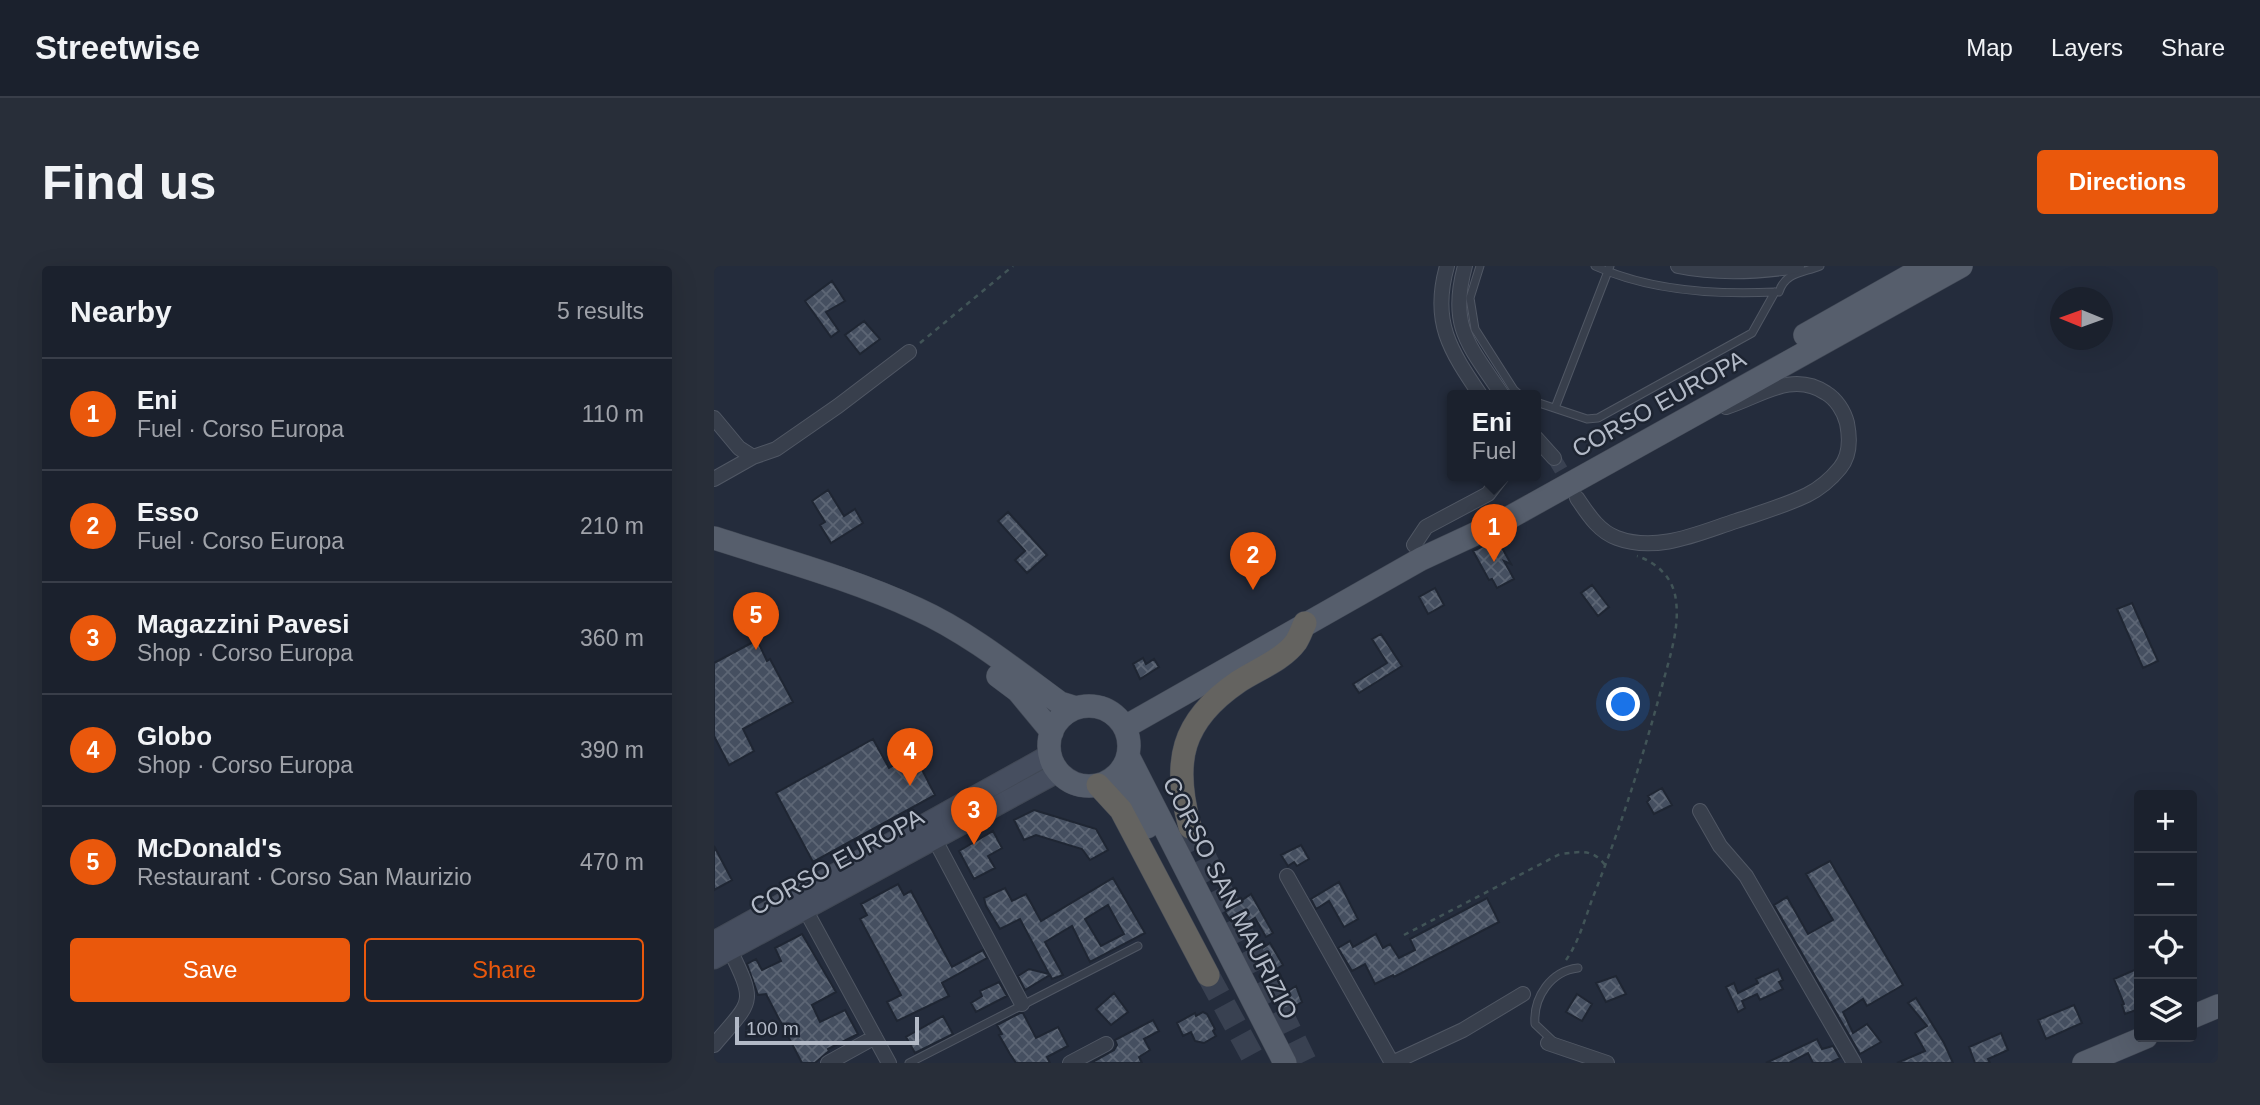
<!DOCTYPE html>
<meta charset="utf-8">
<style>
:root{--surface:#1b212d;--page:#282e39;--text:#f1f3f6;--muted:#a0a3aa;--line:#393e49;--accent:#ea580c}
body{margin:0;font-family:Arial,sans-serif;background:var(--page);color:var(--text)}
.controls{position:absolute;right:21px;bottom:21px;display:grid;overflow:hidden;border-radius:7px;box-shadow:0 7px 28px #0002}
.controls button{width:63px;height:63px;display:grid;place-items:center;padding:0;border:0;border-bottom:2px solid var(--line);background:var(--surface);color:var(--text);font:35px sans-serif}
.compass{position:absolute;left:1336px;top:21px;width:63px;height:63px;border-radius:50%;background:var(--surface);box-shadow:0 7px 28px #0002;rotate:271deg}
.scale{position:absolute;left:21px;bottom:18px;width:184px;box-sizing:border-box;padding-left:7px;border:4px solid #b3bac7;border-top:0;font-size:19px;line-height:24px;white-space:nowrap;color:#b3bac7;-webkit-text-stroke:5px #1d2431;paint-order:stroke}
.you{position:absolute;left:910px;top:439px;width:24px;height:24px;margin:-18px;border:5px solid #fff;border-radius:50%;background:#1a73e8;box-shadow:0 0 0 10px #1a73e833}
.badge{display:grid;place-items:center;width:46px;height:46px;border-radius:50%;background:var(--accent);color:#fff;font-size:23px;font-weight:700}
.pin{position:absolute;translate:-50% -58px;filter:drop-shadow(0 2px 4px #0008)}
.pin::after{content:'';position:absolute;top:37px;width:24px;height:21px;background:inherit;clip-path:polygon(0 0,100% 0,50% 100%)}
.popup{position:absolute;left:733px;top:124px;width:94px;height:91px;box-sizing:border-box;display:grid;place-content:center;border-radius:7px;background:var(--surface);filter:drop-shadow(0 2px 5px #0005);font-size:23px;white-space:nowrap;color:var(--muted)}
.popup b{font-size:26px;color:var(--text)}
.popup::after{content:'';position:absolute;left:50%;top:100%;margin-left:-14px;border:14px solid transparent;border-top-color:var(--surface)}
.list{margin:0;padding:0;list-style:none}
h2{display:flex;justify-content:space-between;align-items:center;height:91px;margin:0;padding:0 28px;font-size:30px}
h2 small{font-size:23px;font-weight:400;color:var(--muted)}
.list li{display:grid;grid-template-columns:46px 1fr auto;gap:21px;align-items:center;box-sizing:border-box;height:112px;padding:0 28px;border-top:2px solid var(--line)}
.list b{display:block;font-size:26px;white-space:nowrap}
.list p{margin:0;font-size:23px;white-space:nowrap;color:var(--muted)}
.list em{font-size:23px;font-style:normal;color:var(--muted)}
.actions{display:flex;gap:14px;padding:21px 28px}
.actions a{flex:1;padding:16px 0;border:2px solid var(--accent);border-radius:7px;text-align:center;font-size:24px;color:var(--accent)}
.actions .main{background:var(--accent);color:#fff}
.icon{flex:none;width:38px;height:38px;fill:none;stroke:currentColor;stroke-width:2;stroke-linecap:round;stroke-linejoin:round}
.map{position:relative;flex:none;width:1504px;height:797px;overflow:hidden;border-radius:7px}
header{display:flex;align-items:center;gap:42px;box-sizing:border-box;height:98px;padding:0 35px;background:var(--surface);border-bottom:2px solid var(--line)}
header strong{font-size:33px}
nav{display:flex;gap:38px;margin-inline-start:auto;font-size:24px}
.intro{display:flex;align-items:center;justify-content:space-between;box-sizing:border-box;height:168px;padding:0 42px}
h1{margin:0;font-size:49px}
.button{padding:18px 32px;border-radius:7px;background:var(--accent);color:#fff;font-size:24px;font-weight:700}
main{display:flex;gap:42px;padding:0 42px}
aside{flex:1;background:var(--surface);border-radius:7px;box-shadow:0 7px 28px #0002}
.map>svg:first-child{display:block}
</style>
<header>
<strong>Streetwise</strong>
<nav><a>Map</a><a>Layers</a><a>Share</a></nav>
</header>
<div class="intro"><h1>Find us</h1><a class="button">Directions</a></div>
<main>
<aside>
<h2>Nearby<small>5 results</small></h2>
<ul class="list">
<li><span class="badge">1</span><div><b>Eni</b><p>Fuel · Corso Europa</p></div><em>110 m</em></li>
<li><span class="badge">2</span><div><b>Esso</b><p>Fuel · Corso Europa</p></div><em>210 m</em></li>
<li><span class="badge">3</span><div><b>Magazzini Pavesi</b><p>Shop · Corso Europa</p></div><em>360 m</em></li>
<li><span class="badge">4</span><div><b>Globo</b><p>Shop · Corso Europa</p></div><em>390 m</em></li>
<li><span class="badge">5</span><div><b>McDonald's</b><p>Restaurant · Corso San Maurizio</p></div><em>470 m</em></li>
</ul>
<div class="actions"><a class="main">Save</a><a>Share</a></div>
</aside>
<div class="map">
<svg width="1504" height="797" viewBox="0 0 1504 797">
<defs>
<pattern id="building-cross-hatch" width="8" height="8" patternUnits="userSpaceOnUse" patternTransform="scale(1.75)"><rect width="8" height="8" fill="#454f60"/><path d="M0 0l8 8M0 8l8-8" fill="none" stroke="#5d6675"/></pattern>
</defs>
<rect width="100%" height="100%" fill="#242c3c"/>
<!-- building -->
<path fill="url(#building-cross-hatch)" stroke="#1f2633" stroke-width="2" fill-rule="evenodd" d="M118,15L131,35L112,46L125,65L117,71L91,35Z
M150,55L166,73L146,88L131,69Z
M114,224L130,250L141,243L149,257L117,277L106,259L111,256L98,235Z
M294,246L333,289L313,307L301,294L311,285L284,255Z
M783,273L797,298L790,295L800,313L783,322L778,313L775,314L759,285Z
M878,319L895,341L884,350L867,327Z
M721,322L730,339L714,348L705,331Z
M1418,337L1444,395L1429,402L1403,343Z
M667,368L688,400L645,427L639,418L673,397L658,373Z
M43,374L53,395L56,393L79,436L29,463L40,485L15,499L0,470V397Z
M429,392L432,398L440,393L445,401L426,413L419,398Z
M159,473L175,502L200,488L221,529L99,596L62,527Z
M948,522L958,539L940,548L933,536L936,533L934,530Z
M320,544L382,563L394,584L376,594L368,583L322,569L310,574L300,554Z
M279,565L288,582L274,590L281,602L260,613L245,585Z
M587,579L595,593L583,600L580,596L574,600L567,589Z
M0,580L18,614L0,624Z
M1116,595L1189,719L1153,740L1149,733L1129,746L1139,767L1153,758L1167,776L1146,788L1060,639L1073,631L1094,668L1119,654L1092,608Z
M399,612L431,667L376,696L358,660L331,676L349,709L338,713L336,709L311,724L304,710L315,703L335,708L306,653L286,663L272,640L270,632L291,622L298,635L312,628L327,655ZM394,639L410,668L387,680L371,653Z
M625,616L644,653L630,661L615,635L602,643L597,633Z
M184,618L190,629L197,625L238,701L269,684L273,692L228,717L235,730L183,755L173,736L187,729L146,653L153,649L147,638Z
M537,628L559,667L552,671L541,652L528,660L524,653L518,657L511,646Z
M773,632L785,656L680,711L679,709L661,718L651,698L638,705L624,682L636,675L639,681L662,668L669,682L676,678L685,692L701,684L696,673Z
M88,668L122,726L98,739L106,756L131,744L144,768L114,783L115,785L101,797H88L52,728L44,729L33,698L42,693L48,704L67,695L61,682Z
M556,677L569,699L554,708L541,687Z
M1425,702V743L1411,748L1408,739L1410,738L1400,713Z
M1064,703L1069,714L1065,716L1069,723L1046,734L1043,728L1028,735L1031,742L1024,746L1012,721L1020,717L1024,727L1044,717L1042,713Z
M902,710L912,728L892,736L882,717Z
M285,716L293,730L262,746L257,737L268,730L266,725Z
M582,720L588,736L571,746L563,732Z
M400,727L414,746L397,759L382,743Z
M863,728L878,738L868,755L852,746Z
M1202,732L1230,777L1239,797H1183L1211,785L1201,767L1213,760L1194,737Z
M1360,739L1368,757L1332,773L1324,754Z
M489,746L493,748L501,763L499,765L502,770L490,777L481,775L477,766L469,770L463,757L481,747L482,750Z
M306,747H309L322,772L344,761L354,780L333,791L336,797H302L296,788L285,769L288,768L283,759Z
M229,750L239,768L201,787L192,771Z
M439,754L445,765L430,773L436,784L425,791L428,797H377L400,784L403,779L401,774Z
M1287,767L1294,784L1274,793L1276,797H1261L1255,781Z
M1103,773L1108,783L1119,780L1126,792L1116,797H1099L1094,787L1075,797H1052Z"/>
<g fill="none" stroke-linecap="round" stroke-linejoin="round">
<!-- minor-tunnel -->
<path stroke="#394151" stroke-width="14" stroke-dasharray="14 7" stroke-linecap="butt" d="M840,192L859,224"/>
<!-- trunk-tunnel -->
<path stroke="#394151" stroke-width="23" stroke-dasharray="23 11" stroke-linecap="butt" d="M476,561L592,797
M494,709L542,797"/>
<!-- service casing -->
<g stroke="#505764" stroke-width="9">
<path id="service" d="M766,0L756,32L761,63L800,124L807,130
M881,0C936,25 1001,29 1061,26
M1065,26C1071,6 1089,7 1106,0
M822,136L873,153L884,152L1038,67L1061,26
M841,142L896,0
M839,775L821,758C819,731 837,705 864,702
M195,797L424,680"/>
</g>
<!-- minor casing -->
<g stroke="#505764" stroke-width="16">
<path id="minor" d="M733,0C717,56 736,84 767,130
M751,0C734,62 756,80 789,130
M964,0C1002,8 1044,6 1083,0
M0,152L25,182L39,191
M822,172L840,192
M0,213L39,191L62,183L124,140L195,86
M863,232C874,248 884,265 903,272C943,287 985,267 1022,255C1046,247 1070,240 1093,229C1105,223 1117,213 1126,202C1136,190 1136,172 1133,157C1130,145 1122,133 1112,127C1078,104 1045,131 1012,141
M700,279L712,261L774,228L788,210
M986,545L1006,580L1032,610L1140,797
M220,572L308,738
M573,610L678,797
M91,643L175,797
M834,777L893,797
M0,779C38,734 43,739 16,684
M114,797L161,771
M356,797L392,778
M678,797L749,764L809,728"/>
</g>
<!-- secondary casing -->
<g stroke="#414855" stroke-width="21">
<path id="secondary" d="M0,675L336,488
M0,693L345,506"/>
</g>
<!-- primary casing -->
<g stroke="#414855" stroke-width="24">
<path id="primary" d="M1091,69L1213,0
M0,272C68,294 138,313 203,343C254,366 301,404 346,437L362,442
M284,410L304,425L338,466
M335 480a40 40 0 1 1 80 0a40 40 0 1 1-80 0Z
M411,461L707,293L791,254L1247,0
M414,490L571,797
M398,513L420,537L433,561
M1478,751L1504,740
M1370,797L1432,771"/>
</g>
<!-- trunk casing -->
<g stroke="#404754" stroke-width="24">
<path id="trunk" d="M384,519L407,544L494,709
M476,561C458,496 467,455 524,416C542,404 569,394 582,376C586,370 588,363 591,357"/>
</g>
<!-- path -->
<path stroke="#415457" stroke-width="2.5" stroke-dasharray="5 5" stroke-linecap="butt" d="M206,77L299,0
M690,669L846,588C866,586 878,582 891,599
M852,694C865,676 871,652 879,631C906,563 928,494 947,424C954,396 966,364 962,335C960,313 944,297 923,290"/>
<!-- service -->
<use href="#service" stroke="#383f4c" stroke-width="7"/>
<!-- minor -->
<use href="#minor" stroke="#383f4c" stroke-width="14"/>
<!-- secondary -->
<use href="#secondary" stroke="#464e5f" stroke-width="19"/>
<!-- primary -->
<use href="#primary" stroke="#565e6c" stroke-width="23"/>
<!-- trunk -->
<use href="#trunk" stroke="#646360" stroke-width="23"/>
</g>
<g text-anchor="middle" stroke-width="5" stroke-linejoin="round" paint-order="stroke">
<!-- street labels -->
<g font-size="24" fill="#b3bac7" stroke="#1d2431">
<text transform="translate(945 138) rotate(-29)" y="8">CORSO EUROPA</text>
<text transform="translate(123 596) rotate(-29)" y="8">CORSO EUROPA</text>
<text transform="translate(516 632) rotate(63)" y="8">CORSO SAN MAURIZIO</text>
</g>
</g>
</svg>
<div class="controls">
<button>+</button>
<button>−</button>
<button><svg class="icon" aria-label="locate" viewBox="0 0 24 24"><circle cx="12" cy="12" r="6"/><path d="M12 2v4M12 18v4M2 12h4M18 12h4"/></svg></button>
<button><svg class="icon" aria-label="layers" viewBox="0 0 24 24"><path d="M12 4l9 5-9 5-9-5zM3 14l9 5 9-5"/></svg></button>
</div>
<svg class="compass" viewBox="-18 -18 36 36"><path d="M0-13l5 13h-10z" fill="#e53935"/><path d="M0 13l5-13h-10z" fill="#a0a3aa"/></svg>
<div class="scale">100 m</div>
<div class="you"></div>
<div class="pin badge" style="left:780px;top:296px">1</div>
<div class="popup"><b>Eni</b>Fuel</div>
<div class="pin badge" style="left:539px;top:324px">2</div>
<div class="pin badge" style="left:260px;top:579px">3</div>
<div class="pin badge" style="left:196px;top:520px">4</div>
<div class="pin badge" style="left:42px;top:384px">5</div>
</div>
</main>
